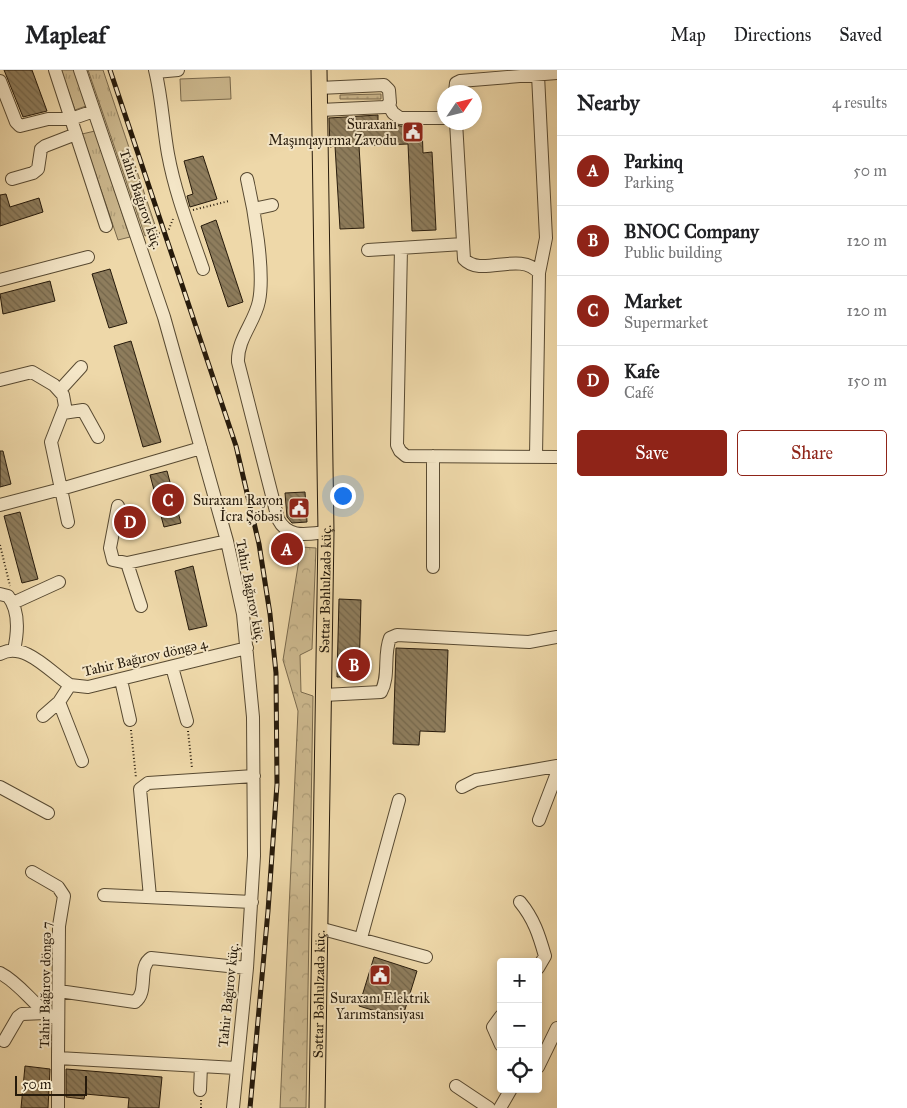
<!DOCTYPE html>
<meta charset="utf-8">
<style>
:root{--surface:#fff;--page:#f2f2f2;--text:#202124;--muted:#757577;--line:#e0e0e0;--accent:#8f2418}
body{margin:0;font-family:"IM FELL Great Primer",serif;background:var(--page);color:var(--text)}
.controls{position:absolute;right:15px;bottom:15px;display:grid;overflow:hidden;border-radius:5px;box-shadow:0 2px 8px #0003}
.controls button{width:45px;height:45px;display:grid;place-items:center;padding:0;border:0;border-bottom:1px solid var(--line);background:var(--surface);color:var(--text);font:25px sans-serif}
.compass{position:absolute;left:437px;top:15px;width:45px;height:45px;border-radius:50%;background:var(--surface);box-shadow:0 2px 8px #0003;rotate:55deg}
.scale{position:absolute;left:15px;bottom:12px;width:72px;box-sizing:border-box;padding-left:5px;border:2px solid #261a0b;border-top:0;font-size:14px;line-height:18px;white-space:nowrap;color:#261a0b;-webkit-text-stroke:4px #f4e6c7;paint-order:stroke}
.you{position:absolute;left:342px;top:425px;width:18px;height:18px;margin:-12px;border:4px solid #fff;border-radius:50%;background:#1a73e8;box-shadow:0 0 0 8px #1a73e833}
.badge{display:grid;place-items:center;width:32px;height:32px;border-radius:50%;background:var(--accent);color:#fff;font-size:16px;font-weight:700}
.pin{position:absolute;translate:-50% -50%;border:2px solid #fff;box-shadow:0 1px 5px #0006}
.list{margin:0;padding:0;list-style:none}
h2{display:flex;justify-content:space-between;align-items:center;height:65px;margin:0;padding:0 20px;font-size:21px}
h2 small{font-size:16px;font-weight:400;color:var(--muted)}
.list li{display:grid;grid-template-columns:32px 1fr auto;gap:15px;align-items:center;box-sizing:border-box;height:70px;padding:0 20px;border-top:1px solid var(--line)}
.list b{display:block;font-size:19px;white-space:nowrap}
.list p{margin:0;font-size:16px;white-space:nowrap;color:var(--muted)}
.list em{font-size:16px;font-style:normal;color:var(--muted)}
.actions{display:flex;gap:10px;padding:15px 20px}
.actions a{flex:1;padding:11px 0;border:1px solid var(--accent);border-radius:5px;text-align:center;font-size:18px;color:var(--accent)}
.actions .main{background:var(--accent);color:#fff}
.icon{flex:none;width:28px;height:28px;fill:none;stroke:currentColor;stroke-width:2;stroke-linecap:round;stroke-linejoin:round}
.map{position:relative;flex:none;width:557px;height:1038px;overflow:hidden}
header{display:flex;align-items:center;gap:30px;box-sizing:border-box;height:70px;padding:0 25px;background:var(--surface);border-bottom:1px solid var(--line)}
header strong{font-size:24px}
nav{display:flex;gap:28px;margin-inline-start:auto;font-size:18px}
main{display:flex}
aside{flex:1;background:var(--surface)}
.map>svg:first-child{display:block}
</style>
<header>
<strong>Mapleaf</strong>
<nav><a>Map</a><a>Directions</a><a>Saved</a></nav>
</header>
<main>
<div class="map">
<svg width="557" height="1038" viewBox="0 0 557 1038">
<defs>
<pattern id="grass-dots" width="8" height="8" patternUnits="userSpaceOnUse" patternTransform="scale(1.25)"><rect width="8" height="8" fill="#ccb88e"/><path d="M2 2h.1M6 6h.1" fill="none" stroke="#af9e79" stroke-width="1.8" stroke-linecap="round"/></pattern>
<pattern id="forest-crowns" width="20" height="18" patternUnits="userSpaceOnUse" patternTransform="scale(1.25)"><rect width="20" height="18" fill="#ccb88e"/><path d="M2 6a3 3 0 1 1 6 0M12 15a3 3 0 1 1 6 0" fill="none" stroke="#af9e79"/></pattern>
<pattern id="park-tufts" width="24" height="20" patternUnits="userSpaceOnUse" patternTransform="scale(1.25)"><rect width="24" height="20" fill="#ccb88e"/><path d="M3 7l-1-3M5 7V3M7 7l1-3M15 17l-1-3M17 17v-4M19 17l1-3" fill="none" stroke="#af9e79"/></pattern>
<pattern id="building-back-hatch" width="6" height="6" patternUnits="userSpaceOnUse" patternTransform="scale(1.25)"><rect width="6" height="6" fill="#8e7d5d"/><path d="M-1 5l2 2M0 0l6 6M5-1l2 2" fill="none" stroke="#74664b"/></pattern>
</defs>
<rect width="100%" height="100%" fill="#eed8a9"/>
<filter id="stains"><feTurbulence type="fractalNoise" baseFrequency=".004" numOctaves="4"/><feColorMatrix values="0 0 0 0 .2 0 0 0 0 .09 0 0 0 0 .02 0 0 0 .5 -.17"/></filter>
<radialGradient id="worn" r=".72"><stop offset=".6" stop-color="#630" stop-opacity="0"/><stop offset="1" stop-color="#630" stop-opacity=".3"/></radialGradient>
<!-- grass -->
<path fill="url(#grass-dots)" stroke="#79694c" d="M381,24V29H340V25Z"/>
<!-- forest -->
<path fill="url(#forest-crowns)" stroke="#79694c" d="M301,477L316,478L312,579L300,585L301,622L313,626L306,1038H280L298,641L283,590Z"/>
<!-- park -->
<path fill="url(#park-tufts)" stroke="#79694c" d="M61,0H74L86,36L75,40Z
M88,0H103L157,161L145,166Z
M95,61L130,167L118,170L82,64Z"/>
<!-- pitch -->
<path fill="#ccb88e" stroke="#79694c" d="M230,7L231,29L181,31L180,9Z"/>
<!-- building -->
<path fill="url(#building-back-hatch)" stroke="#261a0b" d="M4,0H32L47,41L23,47Z
M378,45V52H391L400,56H422L423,83L432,82L436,160L412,161L408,74L359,76L364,158L340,159L335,76L330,77L329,48Z
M203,86L217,129L190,137L187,126L193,124L184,91Z
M6,124L10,137L39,128L43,142L0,156V125Z
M216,150L243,232L228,237L201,156Z
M110,199L127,253L109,258L92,204Z
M50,211L55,231L3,244L0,224Z
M131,271L161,372L143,377L114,276Z
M0,381H3L11,414L0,417Z
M167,401L181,453L164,457L150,405Z
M305,422L307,452L292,453L287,447L285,423Z
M20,442L38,509L22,513L4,446Z
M193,496L207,556L189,560L175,501Z
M339,529L361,530L359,607H337Z
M396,578L448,580L445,662L420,661L419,675L393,674Z
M374,887L417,901L402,949L359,936Z
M25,996L50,999L48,1038H21Z
M66,999L162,1007L159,1038H128L129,1028L85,1024L84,1029L66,1027Z"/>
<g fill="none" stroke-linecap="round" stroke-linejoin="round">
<!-- minor casing -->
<g stroke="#584a32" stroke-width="14">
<path id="minor" d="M55,0L106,156
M80,0L164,247L227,471L243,544L253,647L254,786L247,898L233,1038
M155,0C162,28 163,56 168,84C175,123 190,161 203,199
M156,2L178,0
M538,5L546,168L539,203
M0,11L16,52L20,56L48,49H71L94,41
M319,18L384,15L389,20L390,33L385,37L320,40
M455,22L456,13L460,11L557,3
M389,36L393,43L400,48H444
M456,52L464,189C481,208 520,180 539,203L536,386
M12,109L33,103L38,99L41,79L45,76L76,64
M247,109C254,139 265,201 259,231C255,252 237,269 238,292L278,449C288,469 307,464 326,462
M254,139L272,135
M401,178L397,375L400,381L406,386L557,387
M368,180L463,174
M0,210L88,187
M0,310L32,302L54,315L63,325L65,336L51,372L61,419L201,378
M60,320L81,297
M63,343L83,340L98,367
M0,435L61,419L68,452
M118,436L110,478L113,490L127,493L227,471
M127,493L141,536
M433,497V386
M0,524L8,526C20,541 18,562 14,580
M13,533L59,512
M0,584C24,570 51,603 70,615L88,617L247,578
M172,597L187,651
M121,610L130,650
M324,625L381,622C390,606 383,585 390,568L397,565L529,572L557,567
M59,632L82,691
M43,646L59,632L70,615
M0,717L48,743
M462,717L476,710L557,696
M539,750L557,703
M32,802L58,817L64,826L59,856L58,988L236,998
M104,825L252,832
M150,827L140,719L148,713L254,706
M520,832C534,849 539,865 545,886L538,898
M319,858L426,887
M361,868L399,730
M0,903C23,915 35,939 58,950
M59,921L135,932C149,922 137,897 151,888L247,898
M501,946L493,957L501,975
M4,971L18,947L22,944L45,943
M538,997L557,958
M456,1016L489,1038
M200,1020L201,996
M58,1038V988
M500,1038L511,1019"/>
</g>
<!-- major casing -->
<g stroke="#261a0b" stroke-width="17">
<g id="major">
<path id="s1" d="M317,1038L326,462L319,0"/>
</g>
</g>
<!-- path -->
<path stroke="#261a0b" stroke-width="2" stroke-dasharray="1 2.5" stroke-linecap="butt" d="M193,140L229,131
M149,167L169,159L173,149
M0,475L10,516
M131,660L136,708
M188,661L192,698
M201,1030V1038"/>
<!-- minor -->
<use href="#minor" stroke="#f4e6c7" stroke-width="12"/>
<!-- major -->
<use href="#major" stroke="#eed8a9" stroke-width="15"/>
<!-- rail casing -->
<g stroke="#261a0b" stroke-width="5">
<path id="rail" d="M110,0L236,376L259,474L270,544L276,603L277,714L268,841L250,1038"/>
</g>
<!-- rail -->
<use href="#rail" stroke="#f4e6c7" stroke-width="3" stroke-dasharray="9" stroke-linecap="butt"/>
</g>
<!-- icons -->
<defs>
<g id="civic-square" transform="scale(1.125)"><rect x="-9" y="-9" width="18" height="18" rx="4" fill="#8f2418" stroke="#f4e6c7"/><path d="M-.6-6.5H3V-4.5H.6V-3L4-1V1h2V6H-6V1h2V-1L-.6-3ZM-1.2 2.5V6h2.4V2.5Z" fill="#fff"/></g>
</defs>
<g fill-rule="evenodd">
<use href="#civic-square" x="413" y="62"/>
<use href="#civic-square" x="299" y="438"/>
<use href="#civic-square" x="380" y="905"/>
</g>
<g text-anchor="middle" stroke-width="4" stroke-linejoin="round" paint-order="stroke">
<!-- poi labels -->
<g font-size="14" fill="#261a0b" stroke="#f4e6c7" text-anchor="end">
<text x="397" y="59">Suraxanı<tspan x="397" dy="16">Maşınqayırma Zavodu</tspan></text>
<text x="283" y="435">Suraxanı Rayon<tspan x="283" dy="16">İcra Şöbəsi</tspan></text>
<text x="380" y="933" text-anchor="middle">Suraxanı Elektrik<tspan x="380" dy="16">Yarımstansiyası</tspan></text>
</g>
<!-- street labels -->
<g font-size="14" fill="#261a0b" stroke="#f4e6c7">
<text transform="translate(141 129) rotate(71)" y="5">Tahir Bağırov küç.</text>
<text dy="5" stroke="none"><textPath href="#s1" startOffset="519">Səttar Bəhlulzadə küç.</textPath></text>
<text transform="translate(251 521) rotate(79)" y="5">Tahir Bağırov küç.</text>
<text transform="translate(145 587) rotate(-13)" y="5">Tahir Bağırov döngə 4</text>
<text transform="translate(45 915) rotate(-89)" y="5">Tahir Bağırov döngə 7</text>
<text dy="5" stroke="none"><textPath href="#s1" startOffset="114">Səttar Bəhlulzadə küç.</textPath></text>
<text transform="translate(228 925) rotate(-84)" y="5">Tahir Bağırov küç.</text>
</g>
</g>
<rect width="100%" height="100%" filter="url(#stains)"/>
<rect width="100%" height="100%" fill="url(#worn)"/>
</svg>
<div class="controls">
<button>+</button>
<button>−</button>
<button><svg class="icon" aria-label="locate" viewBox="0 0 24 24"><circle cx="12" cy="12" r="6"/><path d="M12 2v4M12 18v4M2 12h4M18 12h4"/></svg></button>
</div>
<svg class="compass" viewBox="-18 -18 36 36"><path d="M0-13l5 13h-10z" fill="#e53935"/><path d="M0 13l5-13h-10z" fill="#757577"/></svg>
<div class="scale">50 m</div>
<div class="you"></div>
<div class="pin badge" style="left:287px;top:479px">A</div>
<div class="pin badge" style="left:354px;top:595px">B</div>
<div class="pin badge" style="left:168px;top:430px">C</div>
<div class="pin badge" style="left:130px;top:452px">D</div>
</div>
<aside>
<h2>Nearby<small>4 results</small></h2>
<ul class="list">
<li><span class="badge">A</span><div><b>Parkinq</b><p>Parking</p></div><em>50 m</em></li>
<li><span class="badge">B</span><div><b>BNOC Company</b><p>Public building</p></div><em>120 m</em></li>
<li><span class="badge">C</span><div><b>Market</b><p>Supermarket</p></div><em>120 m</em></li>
<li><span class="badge">D</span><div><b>Kafe</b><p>Café</p></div><em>150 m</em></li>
</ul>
<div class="actions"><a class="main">Save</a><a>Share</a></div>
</aside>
</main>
